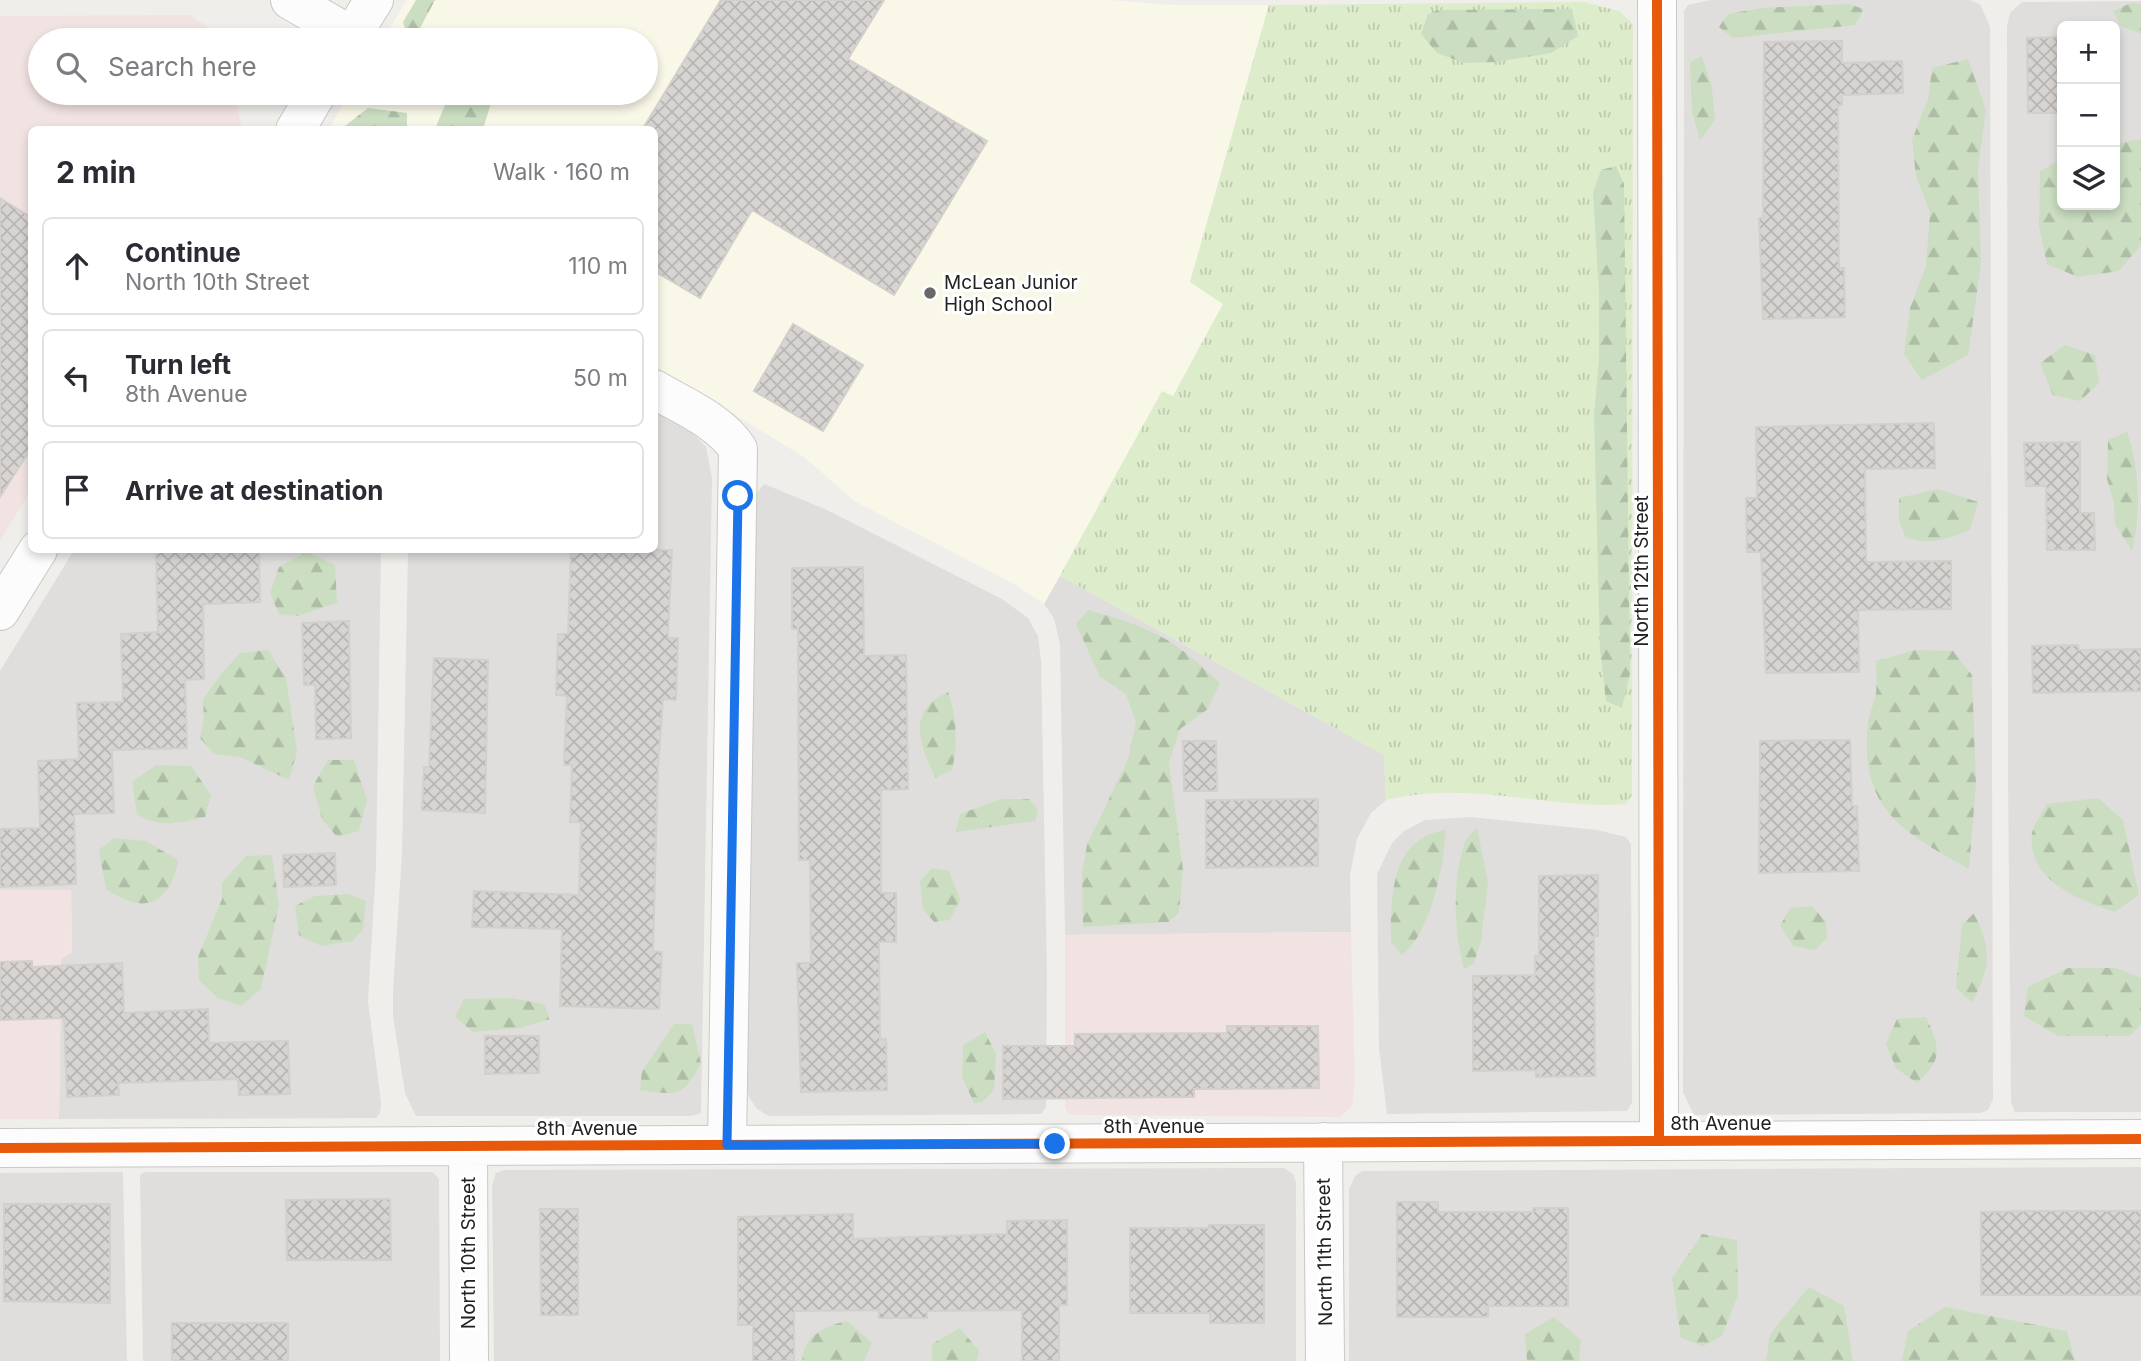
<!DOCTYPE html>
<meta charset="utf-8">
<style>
:root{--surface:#fff;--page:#f7f7f7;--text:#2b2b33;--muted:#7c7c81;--line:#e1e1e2}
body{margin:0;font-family:Inter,sans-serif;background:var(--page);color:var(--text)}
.controls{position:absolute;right:21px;top:21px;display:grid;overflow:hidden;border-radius:10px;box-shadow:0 4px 10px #0003}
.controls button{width:63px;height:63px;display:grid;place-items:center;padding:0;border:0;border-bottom:2px solid var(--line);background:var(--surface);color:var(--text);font:35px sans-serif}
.stop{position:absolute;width:21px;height:21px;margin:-16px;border:5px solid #1a73e8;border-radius:50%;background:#fff}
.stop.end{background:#1a73e8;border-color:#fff;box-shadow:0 2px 7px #0008}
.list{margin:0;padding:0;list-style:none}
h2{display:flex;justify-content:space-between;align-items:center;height:91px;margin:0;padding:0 28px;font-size:30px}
h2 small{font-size:23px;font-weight:400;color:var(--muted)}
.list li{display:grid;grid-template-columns:46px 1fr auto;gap:21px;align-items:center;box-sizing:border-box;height:98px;margin:0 14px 14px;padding:0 14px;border:2px solid var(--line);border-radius:10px}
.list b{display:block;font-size:26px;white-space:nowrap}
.list p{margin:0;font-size:23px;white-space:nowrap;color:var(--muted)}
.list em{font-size:23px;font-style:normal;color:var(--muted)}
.icon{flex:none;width:38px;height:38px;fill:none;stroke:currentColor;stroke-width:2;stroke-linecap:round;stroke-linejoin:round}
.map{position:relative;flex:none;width:2141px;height:1361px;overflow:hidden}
.search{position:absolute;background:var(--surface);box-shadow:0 4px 10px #0003;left:28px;top:28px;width:630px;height:77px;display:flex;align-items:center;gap:18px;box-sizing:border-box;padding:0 24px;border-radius:38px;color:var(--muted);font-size:26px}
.panel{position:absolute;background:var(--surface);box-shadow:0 4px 10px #0003;left:28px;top:126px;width:630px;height:427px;border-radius:10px}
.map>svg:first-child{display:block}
</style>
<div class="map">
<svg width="2141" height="1361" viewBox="0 0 2141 1361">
<defs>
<pattern id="grass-tufts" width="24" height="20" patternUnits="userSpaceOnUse" patternTransform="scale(1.75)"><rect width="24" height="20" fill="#ddeccb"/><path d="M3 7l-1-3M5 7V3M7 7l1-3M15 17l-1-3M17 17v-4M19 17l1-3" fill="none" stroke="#bdcaae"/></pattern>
<pattern id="forest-firs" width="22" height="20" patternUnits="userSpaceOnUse" patternTransform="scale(1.75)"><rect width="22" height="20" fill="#cbdec1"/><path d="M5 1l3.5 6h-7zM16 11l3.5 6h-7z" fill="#aebea6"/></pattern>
<pattern id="building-cross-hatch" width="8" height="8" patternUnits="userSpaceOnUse" patternTransform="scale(1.75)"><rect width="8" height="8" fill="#d7d4d2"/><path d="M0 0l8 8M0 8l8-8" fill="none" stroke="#b8b6b4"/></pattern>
</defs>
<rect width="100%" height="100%" fill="#f0eeeb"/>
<!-- residential -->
<path fill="#dfdedc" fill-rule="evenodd" d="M1711,0H1969L1980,4L1990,27L1993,1099L1988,1110L1981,1113L1694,1115L1683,1092L1684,11L1688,5Z
M2141,1V1112H2015L2011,1103L2008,778L2007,26L2010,13L2022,2ZM2062,26H2115V205H2062Z
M655,408L691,431L706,447L712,478L701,1113L691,1116H416L405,1093L393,1016V991L402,853L408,550H654Z
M764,484L825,509L1002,599L1028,618L1038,636L1041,661L1047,974L1046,1107L1041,1114L769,1116L757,1109L749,1097L745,1079L756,494Z
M74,550H381L376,867L368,1001L381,1102L380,1113L376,1118L59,1119L61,959L72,952L71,890H0V671Z
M1060,576L1384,755L1386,800L1371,813L1357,839L1350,875L1351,932L1065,935L1060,645L1054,618L1044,604Z
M1471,817L1597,830L1626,837L1631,844L1632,1103L1627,1111L1387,1114L1379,1048L1377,874L1392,843L1404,831L1425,820Z
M2141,1167V1361H1349V1189L1355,1176L1362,1171Z
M1284,1168L1293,1174L1296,1182V1361H494L492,1185L496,1173L504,1170Z
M123,1172L127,1361H0V1173Z
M145,1172H433L439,1179L440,1361H143L140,1175Z"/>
<!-- commercial -->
<path fill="#f1e3e1" d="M190,15L206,26L212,40H40V93H234L242,129L32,130L31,490L0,541V16Z
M0,890H71L72,952L61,959L59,1119H0Z
M1351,932L1355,1085L1352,1106L1340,1117L1070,1115L1065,1109V935Z"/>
<!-- education -->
<path fill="#f8f7e8" d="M407,0H1110L1171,5H1269L1190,282L1223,304L1173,397L1162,392L1044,604L1014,584L856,502L804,457L655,366L654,130H328L350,93H646V40H382Z"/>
<!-- grass -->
<path fill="url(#grass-tufts)" d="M1584,2L1619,11L1633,24L1632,795L1626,804L1610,805C1536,805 1459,781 1386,800L1384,755L1060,576L1162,391L1173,396L1223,304L1190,282L1269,5Z"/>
<!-- forest -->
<path fill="url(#forest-firs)" d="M416,0H435L419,30L408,39L403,22Z
M2131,3L2141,4V34L2121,26L2113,11Z
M1848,4L1864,9L1855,25L1733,38L1719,27L1728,14L1761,8Z
M1572,9L1578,36L1551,53L1496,62L1464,63L1437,53L1421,34L1428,14L1438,10Z
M1702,56L1712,88L1715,120L1700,140L1692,112L1690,62Z
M1968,59L1986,110L1978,167L1981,264L1968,355L1922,380L1904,354L1910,308L1926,266L1930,212L1916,176L1912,140L1928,99L1932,68Z
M450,93H488L492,100L483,129H435Z
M368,108L407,113V129H346L345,126Z
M2141,139V245L2119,271L2078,277L2047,264L2039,227L2040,171L2062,159V205H2115V144Z
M1616,166L1624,184L1630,674L1622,708L1606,701L1600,649L1594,415L1599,359V292L1593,193L1601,170Z
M2065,345L2095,355L2099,383L2080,401L2053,395L2040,363Z
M2127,432C2140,467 2141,517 2132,551L2115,524L2114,503L2107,479L2108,440Z
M1938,489L1978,502L1970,530C1947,539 1928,546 1905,537L1899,520V498Z
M307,552L335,565L337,603L297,616L279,614L270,593L279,567Z
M1088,610C1151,627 1173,638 1220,683L1208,709L1180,729L1169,763L1183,869L1179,913L1168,922L1083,927L1082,873L1087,845L1128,759L1136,722L1126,694L1100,677L1076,624Z
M268,650L286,678L297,751L289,780L240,757L214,754L200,738L204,718L203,699L221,674L240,653Z
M1915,650L1953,651L1972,675L1976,784L1969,869C1903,832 1859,810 1868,724C1869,714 1874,704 1876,693C1877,683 1876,671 1876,661Z
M948,692C957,718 958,743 952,770L936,778C919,745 906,711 948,692Z
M328,760H354L367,800L359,831L337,837L322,819L313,786Z
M156,765L191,766L211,795L205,817C180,823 159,829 137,814L132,782Z
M2098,798L2123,820L2139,895L2115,912C2079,900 2026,880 2032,833C2034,824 2043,812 2047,804Z
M1001,799H1029L1038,810L1035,821L956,832L960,814Z
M1477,828L1488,883L1481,941L1474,963L1464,969C1454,932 1452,882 1464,845C1466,838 1472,833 1477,828Z
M1446,830C1443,866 1432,932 1402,955L1391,942C1391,897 1390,838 1446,830Z
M114,838L146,841L178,860C175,880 164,907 137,903C128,902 115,894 106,890L99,850Z
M272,855L279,904L261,989L241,1006L218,998L199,980L198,957L222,899V883L246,856Z
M932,868L949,871L960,900L950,920L934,922L923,909L920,881Z
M348,894L366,901L363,929L353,941L321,946L299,935L295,906L315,896Z
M1812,906L1826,922L1827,938L1815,950L1793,946L1780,926L1790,908Z
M1974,913C1992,950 1991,967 1972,1002L1956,988L1962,925Z
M2068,968H2116L2141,978V1024L2130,1036H2058L2024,1016L2028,987Z
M511,998L544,1004L550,1019L520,1028L473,1032L455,1017L464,999Z
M1926,1017C1940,1048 1944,1058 1917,1083L1896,1068L1886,1044L1897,1019Z
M674,1024H692L701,1063C683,1098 677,1095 640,1090L642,1071Z
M985,1032L996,1054L994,1090L982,1102L974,1103L962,1077L963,1045Z
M1702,1234L1737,1240L1738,1295L1722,1336L1703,1346L1681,1338L1672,1278Z
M1809,1287L1844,1306L1853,1361H1766L1770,1334Z
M1945,1307L2067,1331L2075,1361H1902L1908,1331Z
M1554,1317L1581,1340L1579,1361H1527L1525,1334Z
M847,1321L872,1343L864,1361H802C804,1335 825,1326 847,1321Z
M960,1328L979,1351L977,1361H932V1344Z"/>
<!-- building -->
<path fill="url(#building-cross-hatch)" stroke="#d3d0cc" stroke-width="2" d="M721,0H884L848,59L987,141L894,295L752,210L700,298L654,271V130H642Z
M2062,37V113H2028L2027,38Z
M1842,41V63L1902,61L1903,93L1842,95V105H1838L1839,268H1844L1845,317L1763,319L1759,218H1763L1764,42Z
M0,198L32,218V447L0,497Z
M793,324L863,365L823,431L754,391Z
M1934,423L1935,468L1865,469L1866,562L1951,561V609L1858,610L1859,672L1766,673L1761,552H1747L1746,498H1757L1756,427Z
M2080,442V513H2094L2095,550H2047L2046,486H2026L2024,443Z
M156,550H259L260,602L203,604L204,679L185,680L187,748L112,750L114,813L74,814L76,884L0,887V829L40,828L38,761L79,759L77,703L123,702L121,634L158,632Z
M571,550H672L668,638H678L676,700L663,699L658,768L653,951L662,952L659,1009L560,1006L562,929L472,927L474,891L579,895L581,822H570L572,765H564L567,696L556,695L558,634H568Z
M863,567L864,656L906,655L908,789L881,790V893H896V942H879L880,1039H886L887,1090L801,1092L797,963H811L810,860H799L798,629H792V568Z
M349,621L351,738L316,739L315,685H304L302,623Z
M2078,645L2079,650L2141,649V691L2033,693L2032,646Z
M434,658L488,660L485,813L422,810L424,767H429Z
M1850,740L1852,806H1857L1859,871L1759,873L1760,741Z
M1183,741H1216L1217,791H1184Z
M1318,799V866L1206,868V800Z
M335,853L336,885L284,887L283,855Z
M1598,875V936H1594L1595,1076L1536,1077V1070L1473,1071V976L1535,975V956H1539V876Z
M32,961V967L122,963L124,1013L208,1009L209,1043L288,1041L290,1094L239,1095L238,1079L118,1083L119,1095L67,1097L64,1018L0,1020V962Z
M1227,1026H1318L1319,1088L1194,1089V1097L1003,1099V1046H1075V1034L1227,1033Z
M485,1036H539V1073L485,1074Z
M390,1199L391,1260H287L286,1200Z
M1397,1202H1438V1212H1533V1208H1568V1306H1488V1317H1397Z
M4,1204H110V1303L4,1301Z
M540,1209H578V1315H541Z
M2028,1211H2141V1295H1981V1212Z
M853,1214V1239L1007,1234V1221L1067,1220V1305H1059V1361H1022V1310L927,1311V1318H879V1310L794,1311V1361H753V1325H738V1217Z
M1209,1225H1264V1323H1210V1313H1130V1228H1209Z
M172,1323H288V1361H172Z"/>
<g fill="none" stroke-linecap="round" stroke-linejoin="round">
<!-- minor casing -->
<g stroke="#c9c8c7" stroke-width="40">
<path id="minor" d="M290,0L352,36
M1657,0L1659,1141
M349,40L374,0
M295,130L317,93
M654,389C683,406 720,421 738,449L727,1145
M0,611L38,550
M1323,1142L1325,1361
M468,1146L469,1361
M0,1148L2141,1139"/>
</g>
<!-- minor -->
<use href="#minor" stroke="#fdfcfc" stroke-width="38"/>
<!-- cycleway casing -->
<g stroke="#fff" stroke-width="15">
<path id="cycleway" d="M1657,0L1659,1141
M0,1148L2141,1139"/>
</g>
<!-- cycleway -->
<use href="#cycleway" stroke="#e8590c" stroke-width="10"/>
</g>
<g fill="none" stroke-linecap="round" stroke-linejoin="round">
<!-- route -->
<path stroke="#1a73e8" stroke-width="9" d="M738,496L727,1145L1055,1144"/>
</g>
<!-- markers -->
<circle fill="#6a6968" stroke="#fff" stroke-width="2.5" cx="930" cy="293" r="7"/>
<g text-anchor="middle" stroke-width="6" stroke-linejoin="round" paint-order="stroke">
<!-- poi labels -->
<g font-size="19" fill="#222" stroke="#fff" text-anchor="start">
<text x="944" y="289">McLean Junior<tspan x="944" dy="22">High School</tspan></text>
</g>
<!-- street labels -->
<g font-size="19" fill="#222" stroke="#fff">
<text transform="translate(1641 571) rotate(-90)" y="7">North 12th Street</text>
<text x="1721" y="1130">8th Avenue</text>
<text x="1154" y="1133">8th Avenue</text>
<text x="587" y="1135">8th Avenue</text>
<text transform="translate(1324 1252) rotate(-91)" y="7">North 11th Street</text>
<text transform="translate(468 1253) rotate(-90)" y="7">North 10th Street</text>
</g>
</g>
</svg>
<div class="controls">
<button>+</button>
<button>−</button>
<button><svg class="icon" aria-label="layers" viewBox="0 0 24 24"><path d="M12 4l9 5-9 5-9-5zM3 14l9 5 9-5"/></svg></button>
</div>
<div class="stop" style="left:738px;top:496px"></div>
<div class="stop end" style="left:1055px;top:1144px"></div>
<div class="search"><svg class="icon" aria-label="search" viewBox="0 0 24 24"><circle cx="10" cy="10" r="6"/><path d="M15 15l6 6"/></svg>Search here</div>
<section class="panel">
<h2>2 min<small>Walk · 160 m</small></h2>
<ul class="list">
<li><svg class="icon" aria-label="ahead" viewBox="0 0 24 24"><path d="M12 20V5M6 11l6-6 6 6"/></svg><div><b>Continue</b><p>North 10th Street</p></div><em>110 m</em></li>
<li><svg class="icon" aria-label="left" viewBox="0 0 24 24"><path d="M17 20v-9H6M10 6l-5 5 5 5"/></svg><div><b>Turn left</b><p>8th Avenue</p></div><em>50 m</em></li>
<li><svg class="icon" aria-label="arrive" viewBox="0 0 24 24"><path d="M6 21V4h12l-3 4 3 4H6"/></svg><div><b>Arrive at destination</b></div></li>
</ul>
</section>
</div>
